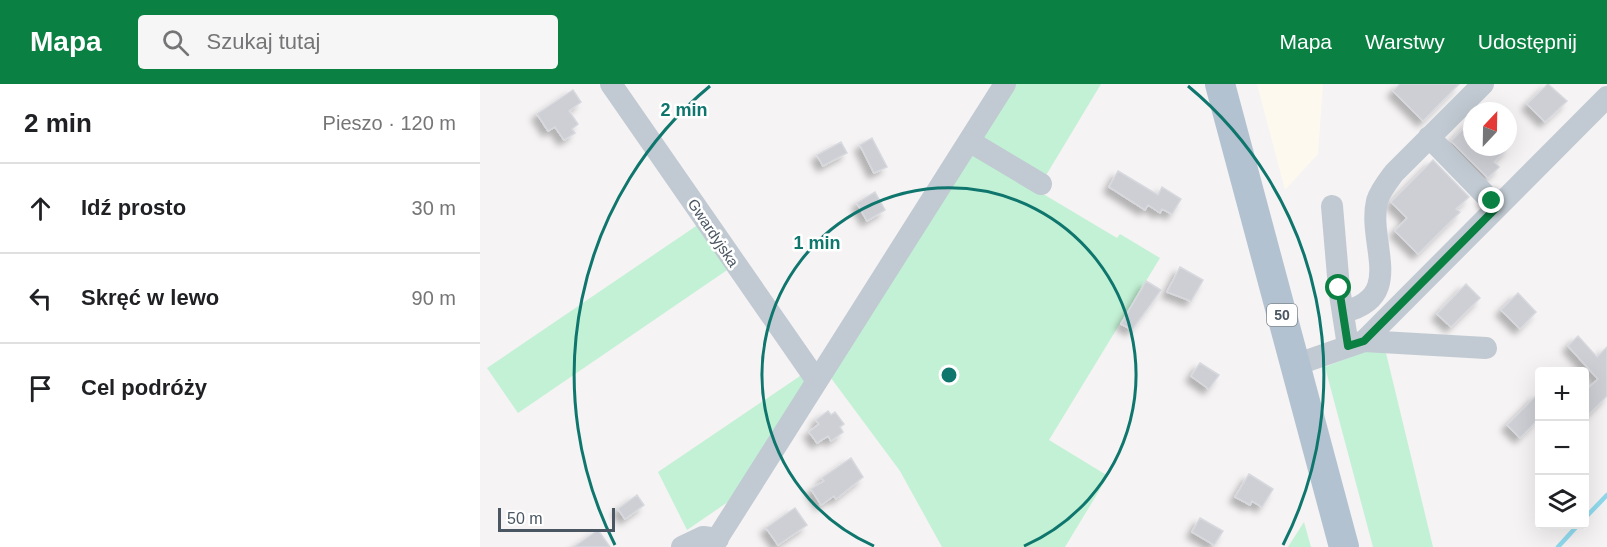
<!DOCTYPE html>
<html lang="pl">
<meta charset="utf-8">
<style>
:root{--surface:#fff;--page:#f6f6f6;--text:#202124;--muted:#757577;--line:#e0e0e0;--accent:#0b8043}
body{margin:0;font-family:Helvetica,sans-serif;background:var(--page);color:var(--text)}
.controls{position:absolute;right:18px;bottom:18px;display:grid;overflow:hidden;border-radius:6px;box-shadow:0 6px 24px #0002}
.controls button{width:54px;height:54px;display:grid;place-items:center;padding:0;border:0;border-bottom:2px solid var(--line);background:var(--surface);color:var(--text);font:30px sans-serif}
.compass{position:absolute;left:983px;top:18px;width:54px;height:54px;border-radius:50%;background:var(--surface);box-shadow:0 6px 24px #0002;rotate:22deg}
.scale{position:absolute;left:18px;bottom:15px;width:117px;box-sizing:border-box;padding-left:6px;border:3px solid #4a5661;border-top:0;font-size:16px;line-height:21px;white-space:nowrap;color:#4a5661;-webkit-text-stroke:4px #fff;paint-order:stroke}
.stop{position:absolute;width:18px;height:18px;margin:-14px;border:4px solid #0b8043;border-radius:50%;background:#fff}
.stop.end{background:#0b8043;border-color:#fff;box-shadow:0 2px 6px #0008}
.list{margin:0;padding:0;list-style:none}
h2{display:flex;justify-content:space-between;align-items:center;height:78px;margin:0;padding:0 24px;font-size:26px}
h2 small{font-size:20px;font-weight:400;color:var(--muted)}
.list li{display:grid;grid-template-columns:39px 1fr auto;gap:18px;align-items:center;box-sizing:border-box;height:90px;padding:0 24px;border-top:2px solid var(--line)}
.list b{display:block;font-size:22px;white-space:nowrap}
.list em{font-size:20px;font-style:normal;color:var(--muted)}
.icon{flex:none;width:33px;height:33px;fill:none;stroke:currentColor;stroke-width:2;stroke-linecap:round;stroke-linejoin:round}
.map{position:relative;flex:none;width:1127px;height:463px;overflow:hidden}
header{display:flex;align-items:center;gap:36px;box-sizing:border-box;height:84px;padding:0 30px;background:var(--accent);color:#fff}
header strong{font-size:28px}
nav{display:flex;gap:33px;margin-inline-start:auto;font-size:21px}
.search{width:420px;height:54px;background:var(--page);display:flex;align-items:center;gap:15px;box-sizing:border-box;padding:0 21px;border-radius:6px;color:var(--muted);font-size:22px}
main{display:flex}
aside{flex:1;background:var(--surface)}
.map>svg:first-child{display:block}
</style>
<header>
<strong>Mapa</strong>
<div class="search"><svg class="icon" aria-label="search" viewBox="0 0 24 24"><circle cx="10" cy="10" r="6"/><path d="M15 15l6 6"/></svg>Szukaj tutaj</div>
<nav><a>Mapa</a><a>Warstwy</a><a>Udostępnij</a></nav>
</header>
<main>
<aside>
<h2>2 min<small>Pieszo · 120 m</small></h2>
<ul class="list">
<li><svg class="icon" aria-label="ahead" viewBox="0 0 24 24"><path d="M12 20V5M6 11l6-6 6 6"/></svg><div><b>Idź prosto</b></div><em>30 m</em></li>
<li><svg class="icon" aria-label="left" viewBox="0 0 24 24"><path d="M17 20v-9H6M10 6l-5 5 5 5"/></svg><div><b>Skręć w lewo</b></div><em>90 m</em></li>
<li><svg class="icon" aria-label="arrive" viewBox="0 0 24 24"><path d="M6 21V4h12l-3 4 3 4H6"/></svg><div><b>Cel podróży</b></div></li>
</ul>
</aside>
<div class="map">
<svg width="1127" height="463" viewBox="0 0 1127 463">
<defs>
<filter id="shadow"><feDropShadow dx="-5.5" dy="5.5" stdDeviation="3" flood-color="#0004"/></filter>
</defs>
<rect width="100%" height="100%" fill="#f5f3f3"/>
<!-- commercial -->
<path fill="#fdf9ef" d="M777,0H843L838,70L805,106Z"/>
<!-- green -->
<path fill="#c3f1d5" d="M535,0H621L565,93L500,55Z
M493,68L637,154L640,150L680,174L569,356L628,392L585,463H462L420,387L351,294Z
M222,138L253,182L38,329L7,284Z
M905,265L953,463H893L845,283L889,266Z
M323,290L328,301L258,411L207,446L178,388Z
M824,438L831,463H808Z"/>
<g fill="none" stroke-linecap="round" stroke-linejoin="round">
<!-- stream -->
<path stroke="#90daee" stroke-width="4.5" d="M1104,435L1127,411
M1078,463L1099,440"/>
</g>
<!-- building -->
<path fill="#cdcfd5" stroke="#d7d9de" stroke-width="1.5" filter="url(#shadow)" d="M920,0H979L943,37L913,7Z
M1068,0L1087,17L1065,38L1047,20Z
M93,6L101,18L89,27L98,40L92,45L95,49L84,56L75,43L68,47L57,30Z
M992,37V63H1029L1014,78L1019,83L1008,94L971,57Z
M392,54L407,83L394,89L380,61Z
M361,58L367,69L343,82L337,71Z
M953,76L989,113L976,125L980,128L938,170L915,147L927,134L911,118Z
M638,87L678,111L682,103L701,115L692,130L682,125L680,129L668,121L665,126L629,103Z
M395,108L405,126L387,137L377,119Z
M700,183L723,196L711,217L687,208Z
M666,197L681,206L652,246L641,240Z
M986,200L1000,214L971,243L957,230Z
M1038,209L1056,228L1040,245L1021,226Z
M1098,252L1117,273L1127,263V312L1104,335V308L1118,295L1088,262Z
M720,279L739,291L729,305L711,292Z
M1059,309V334L1040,354L1027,341Z
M348,327L351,331L355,328L364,340L360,343L363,348L351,357L348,352L337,359L329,348L339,340L336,336Z
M371,374L383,393L356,415L354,412L341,421L331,405L344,397L342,394Z
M769,390L793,405L782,423L772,417L770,421L755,413Z
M157,411L164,421L145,435L138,425Z
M315,424L327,441L298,461L286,444Z
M720,434L743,447L734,461L712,448Z
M118,446L130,463H94Z"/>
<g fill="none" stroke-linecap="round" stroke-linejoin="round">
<!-- minor -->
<path stroke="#c1cad2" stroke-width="22" d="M131,0L337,297
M949,53L1017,123
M489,57L561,100
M852,122L859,204L868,262
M863,228C927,213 887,160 897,117C900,107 908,97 914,89L1003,0
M884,257L1006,264
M815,281L884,257L1127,13
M202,463L223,453L238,455
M232,463L525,0"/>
<!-- major -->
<path stroke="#b3c2d1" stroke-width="30" d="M740,0L864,463"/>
</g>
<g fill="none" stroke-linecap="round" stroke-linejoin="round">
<!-- route -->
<path stroke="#0b8043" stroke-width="8" d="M859,204L868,262L884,257L1017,123L1012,117"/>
</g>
<!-- distance rings -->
<g fill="none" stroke="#0f766e" stroke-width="3">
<path d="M394 462A187 187 0 1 1 544 462"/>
<path d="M135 461A375 375 0 0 1 230 2M708 2A375 375 0 0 1 803 461"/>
</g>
<g text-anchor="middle" stroke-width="5" stroke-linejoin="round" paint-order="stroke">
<!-- shield labels -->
<rect fill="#fff" stroke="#808990" stroke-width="1.5" x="787" y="220" width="30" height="22" rx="4.5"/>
<g font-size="14" font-weight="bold" fill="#4a5661">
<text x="802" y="236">50</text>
</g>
<!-- street labels -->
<g font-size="15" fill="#4a5661" stroke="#fff">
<text transform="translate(233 149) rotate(56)" y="5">Gwardyjska</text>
</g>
</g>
<circle cx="469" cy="291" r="9" fill="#0f766e" stroke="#fff" stroke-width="3"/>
<g font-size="18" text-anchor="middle" font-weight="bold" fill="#0f766e" stroke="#fff" stroke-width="5" stroke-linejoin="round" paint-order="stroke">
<text x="204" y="32">2 min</text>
<text x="337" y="165">1 min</text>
</g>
</svg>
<div class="controls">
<button>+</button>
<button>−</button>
<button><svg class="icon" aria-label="layers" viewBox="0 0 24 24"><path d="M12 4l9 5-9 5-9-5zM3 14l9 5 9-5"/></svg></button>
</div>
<svg class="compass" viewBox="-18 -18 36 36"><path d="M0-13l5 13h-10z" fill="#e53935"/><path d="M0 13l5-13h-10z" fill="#757577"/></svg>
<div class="scale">50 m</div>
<div class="stop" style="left:859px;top:204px"></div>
<div class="stop end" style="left:1012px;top:117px"></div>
</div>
</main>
